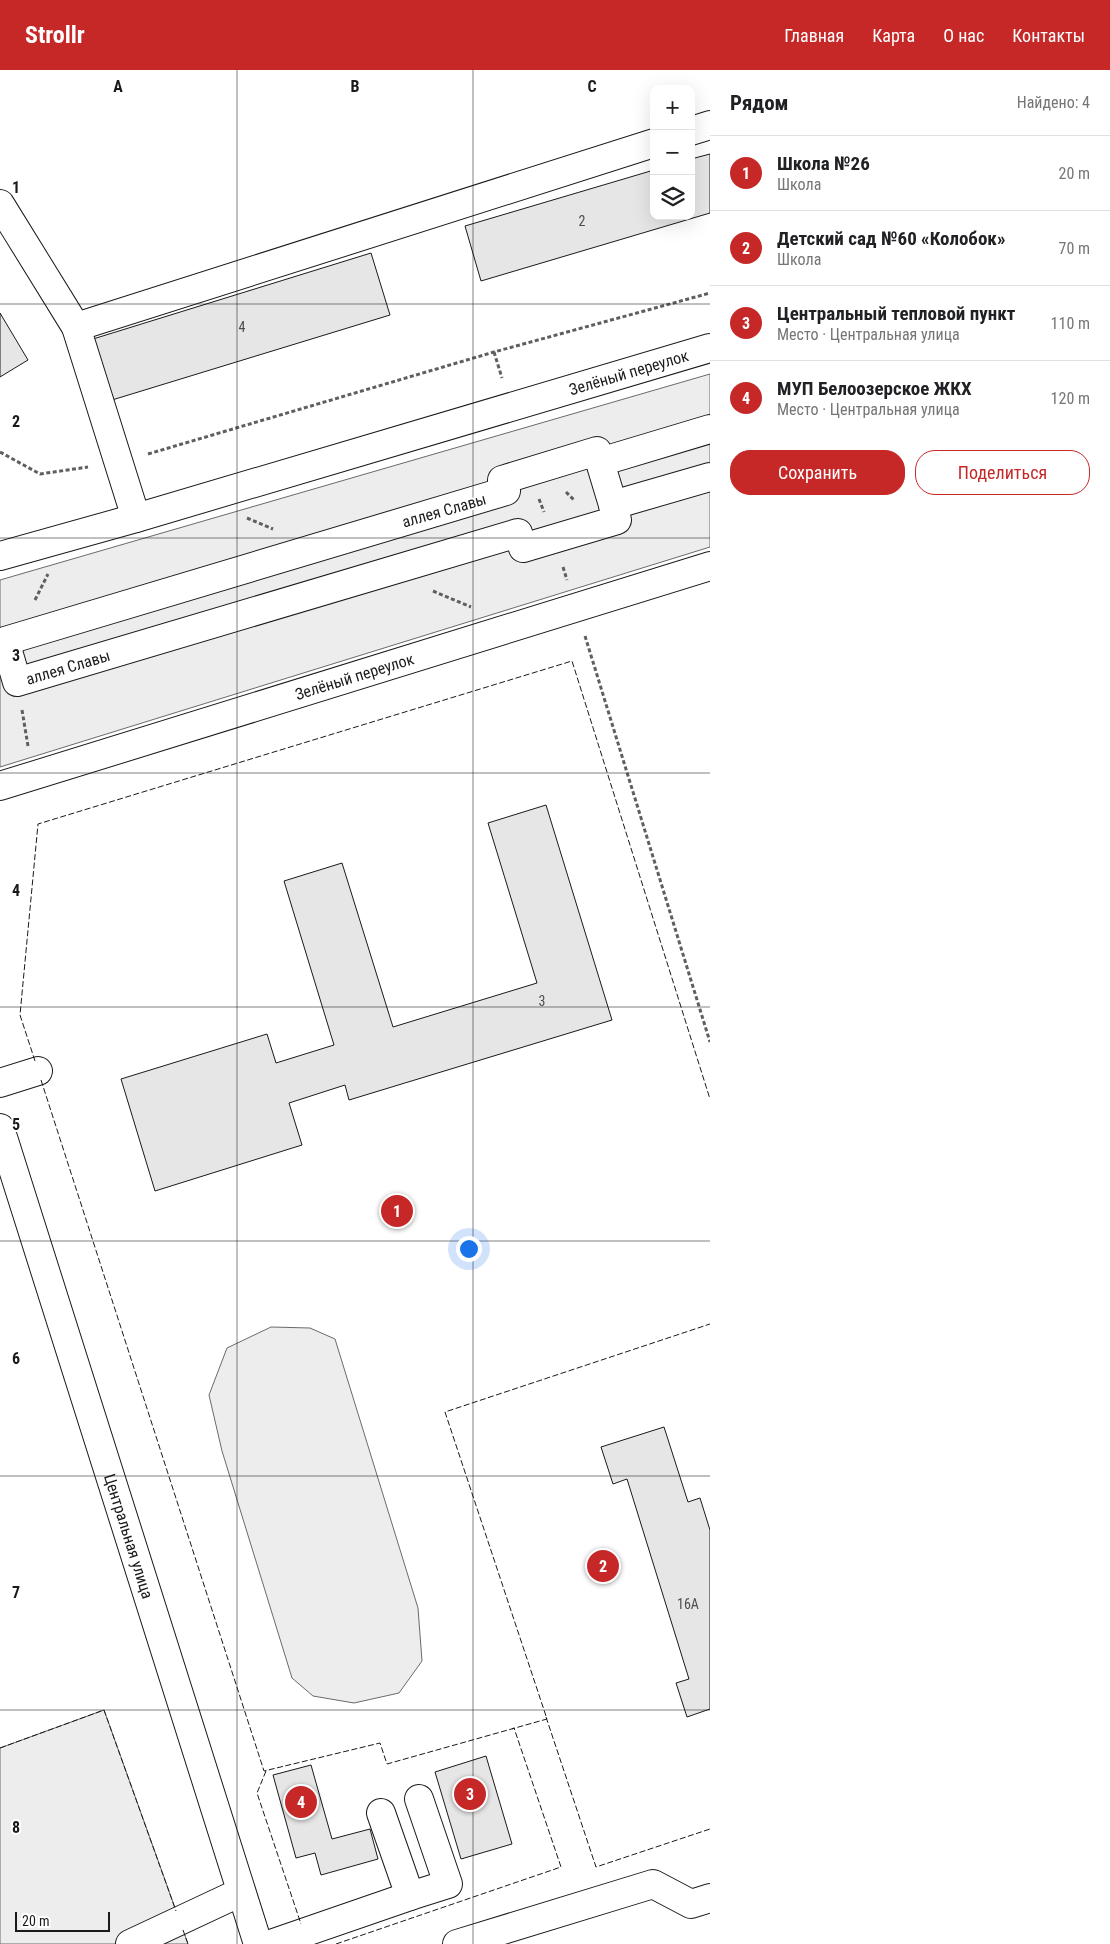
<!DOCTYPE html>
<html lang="ru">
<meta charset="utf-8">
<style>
:root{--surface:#fff;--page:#f2f2f2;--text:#202124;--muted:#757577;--line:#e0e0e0;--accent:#c62828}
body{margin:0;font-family:"Roboto Condensed",sans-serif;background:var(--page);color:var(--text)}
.controls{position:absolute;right:15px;top:15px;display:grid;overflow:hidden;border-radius:10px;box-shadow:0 5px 20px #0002}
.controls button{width:45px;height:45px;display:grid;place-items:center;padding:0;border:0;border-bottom:1px solid var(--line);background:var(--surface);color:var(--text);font:25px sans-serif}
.scale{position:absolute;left:15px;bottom:12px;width:95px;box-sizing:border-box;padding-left:5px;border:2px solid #1a1a1a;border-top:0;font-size:14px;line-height:18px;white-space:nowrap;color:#1a1a1a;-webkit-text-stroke:4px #fff;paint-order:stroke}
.you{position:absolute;left:468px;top:1178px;width:18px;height:18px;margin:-12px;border:4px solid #fff;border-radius:50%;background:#1a73e8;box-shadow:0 0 0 8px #1a73e833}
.badge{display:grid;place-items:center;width:32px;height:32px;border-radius:50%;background:var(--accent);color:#fff;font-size:16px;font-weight:700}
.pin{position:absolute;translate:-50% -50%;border:2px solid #fff;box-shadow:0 1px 5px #0006}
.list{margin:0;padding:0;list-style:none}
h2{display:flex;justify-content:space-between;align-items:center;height:65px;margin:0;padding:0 20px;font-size:21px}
h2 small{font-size:16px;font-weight:400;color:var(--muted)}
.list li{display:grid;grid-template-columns:32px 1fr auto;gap:15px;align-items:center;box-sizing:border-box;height:75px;padding:0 20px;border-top:1px solid var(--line)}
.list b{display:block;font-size:19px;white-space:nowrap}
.list p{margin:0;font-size:16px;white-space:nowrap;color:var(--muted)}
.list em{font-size:16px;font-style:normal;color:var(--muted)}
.actions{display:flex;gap:10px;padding:15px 20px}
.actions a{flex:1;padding:11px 0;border:1px solid var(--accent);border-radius:20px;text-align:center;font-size:18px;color:var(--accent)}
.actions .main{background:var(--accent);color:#fff}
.icon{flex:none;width:28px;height:28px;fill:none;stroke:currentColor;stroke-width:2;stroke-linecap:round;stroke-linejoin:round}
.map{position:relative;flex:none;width:710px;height:1874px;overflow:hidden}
header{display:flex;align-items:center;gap:30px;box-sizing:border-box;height:70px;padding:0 25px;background:var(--accent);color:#fff}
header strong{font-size:24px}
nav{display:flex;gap:28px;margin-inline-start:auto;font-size:18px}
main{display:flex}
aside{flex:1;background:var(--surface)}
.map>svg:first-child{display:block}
</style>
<header>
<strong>Strollr</strong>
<nav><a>Главная</a><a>Карта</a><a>О нас</a><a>Контакты</a></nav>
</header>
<main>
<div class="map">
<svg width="710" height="1874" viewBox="0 0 710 1874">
<rect width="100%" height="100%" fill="#fff"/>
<!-- built -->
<path fill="#ededed" stroke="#6a6a6a" d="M710,304V477L0,697V510Z
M271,1257L310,1258L335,1269L418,1538L422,1591L399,1623L354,1633L313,1626L292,1608L222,1381L209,1325L227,1278Z
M104,1640L188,1874H0V1678Z"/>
<!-- building -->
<path fill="#e6e6e6" stroke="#1a1a1a" d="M710,84V143L481,211L465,156L654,100V146H691V89Z
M371,183L390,245L112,330L93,269Z
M0,243L28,290L0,307Z
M546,735L612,950L349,1030L345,1015L289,1033L302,1075L155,1121L121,1009L267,964L276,993L334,975L284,811L342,793L393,957L537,913L488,753Z
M664,1357L688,1432L700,1428L710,1460V1639L687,1647L676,1613L689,1609L627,1409L613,1414L601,1377Z
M486,1686L512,1774L461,1789L435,1702Z
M311,1695L332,1769L370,1759L378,1789L321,1805L315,1783L296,1788L273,1705Z"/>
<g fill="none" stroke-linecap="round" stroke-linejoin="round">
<!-- minor casing -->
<g stroke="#1a1a1a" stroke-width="30">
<g id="minor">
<path d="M691,61L710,55"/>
<path d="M0,134L76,257L136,448"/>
<path d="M76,257L654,73"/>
<path id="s1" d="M710,359L600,392L597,381L502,410L506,421L5,571L17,612L518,463L523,478L617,450L613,435L710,407"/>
<path d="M600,392L613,435"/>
<path id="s2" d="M0,486L136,448L710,278"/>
<path id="s3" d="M0,716L710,496"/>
<path d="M0,1013L38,1001"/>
<path id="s4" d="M0,1058L258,1874"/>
<path d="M410,1826L448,1814L419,1729"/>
<path d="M130,1874L241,1822"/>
<path d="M271,1874L410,1826L381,1743"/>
<path d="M457,1874L653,1814L691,1834L710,1828"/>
</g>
</g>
<!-- path -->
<path stroke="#5f5f5f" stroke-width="3" stroke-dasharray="4 2.5" stroke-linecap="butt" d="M494,282L502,308
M0,382L40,404L88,397
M148,384L494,282L710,223
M566,422L575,431
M539,429L544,442
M247,448L273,459
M563,497L567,510
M433,521L471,537
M35,530L48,504
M585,566L710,972
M22,640L28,676"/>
<!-- minor -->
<use href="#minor" stroke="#fff" stroke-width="28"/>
<!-- fence -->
<path stroke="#1a1a1a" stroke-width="1" stroke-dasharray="6 2.5" stroke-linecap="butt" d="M35,991L20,945L38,754L572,591L710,1029
M41,1010L264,1701L380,1673L387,1694L547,1649L445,1342L710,1254
M546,1647L596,1797L710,1759
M0,1678L104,1640L176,1841
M266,1701L257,1723L301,1854
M183,1860L188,1874
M336,1874L561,1797L514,1658L512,1659"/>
</g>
<!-- grid -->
<path fill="none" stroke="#1a1a1a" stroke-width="1" stroke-opacity="0.55" d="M237,0V1874M473,0V1874M0,234H710M0,468H710M0,703H710M0,937H710M0,1171H710M0,1406H710M0,1640H710"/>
<g text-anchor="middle" stroke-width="4" stroke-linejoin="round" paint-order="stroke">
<!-- number labels -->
<g font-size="14" fill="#4d4d4d">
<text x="582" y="156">2</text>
<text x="242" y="262">4</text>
<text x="542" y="936">3</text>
<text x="688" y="1539">16А</text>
</g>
<!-- street labels -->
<g font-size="16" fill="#1a1a1a" stroke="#fff">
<text dy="6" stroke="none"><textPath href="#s2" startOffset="655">Зелёный переулок</textPath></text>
<text transform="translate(444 440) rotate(-16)" y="6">аллея Славы</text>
<text dy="6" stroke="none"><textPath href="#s1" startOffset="856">аллея Славы</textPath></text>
<text dy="6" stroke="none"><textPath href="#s3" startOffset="371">Зелёный переулок</textPath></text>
<text dy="6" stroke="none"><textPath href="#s4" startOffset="428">Центральная улица</textPath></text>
</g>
</g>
<g font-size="16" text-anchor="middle" font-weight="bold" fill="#1a1a1a" stroke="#fff" stroke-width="4" stroke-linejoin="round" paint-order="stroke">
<text x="118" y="22">A</text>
<text x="355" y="22">B</text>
<text x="592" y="22">C</text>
<text x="16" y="123">1</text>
<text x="16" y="357">2</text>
<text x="16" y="591">3</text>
<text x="16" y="826">4</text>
<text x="16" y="1060">5</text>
<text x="16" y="1294">6</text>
<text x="16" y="1528">7</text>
<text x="16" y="1763">8</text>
</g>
</svg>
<div class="controls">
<button>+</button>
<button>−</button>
<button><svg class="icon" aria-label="layers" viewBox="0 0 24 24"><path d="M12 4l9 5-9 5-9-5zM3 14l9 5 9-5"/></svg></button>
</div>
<div class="scale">20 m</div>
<div class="you"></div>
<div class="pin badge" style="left:397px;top:1141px">1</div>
<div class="pin badge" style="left:603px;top:1496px">2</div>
<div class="pin badge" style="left:470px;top:1724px">3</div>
<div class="pin badge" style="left:301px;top:1732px">4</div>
</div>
<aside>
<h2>Рядом<small>Найдено: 4</small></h2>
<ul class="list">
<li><span class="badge">1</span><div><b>Школа №26</b><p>Школа</p></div><em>20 m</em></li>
<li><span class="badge">2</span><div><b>Детский сад №60 «Колобок»</b><p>Школа</p></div><em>70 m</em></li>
<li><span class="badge">3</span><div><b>Центральный тепловой пункт</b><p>Место · Центральная улица</p></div><em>110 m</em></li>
<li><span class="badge">4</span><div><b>МУП Белоозерское ЖКХ</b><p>Место · Центральная улица</p></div><em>120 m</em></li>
</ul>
<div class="actions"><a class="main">Сохранить</a><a>Поделиться</a></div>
</aside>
</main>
